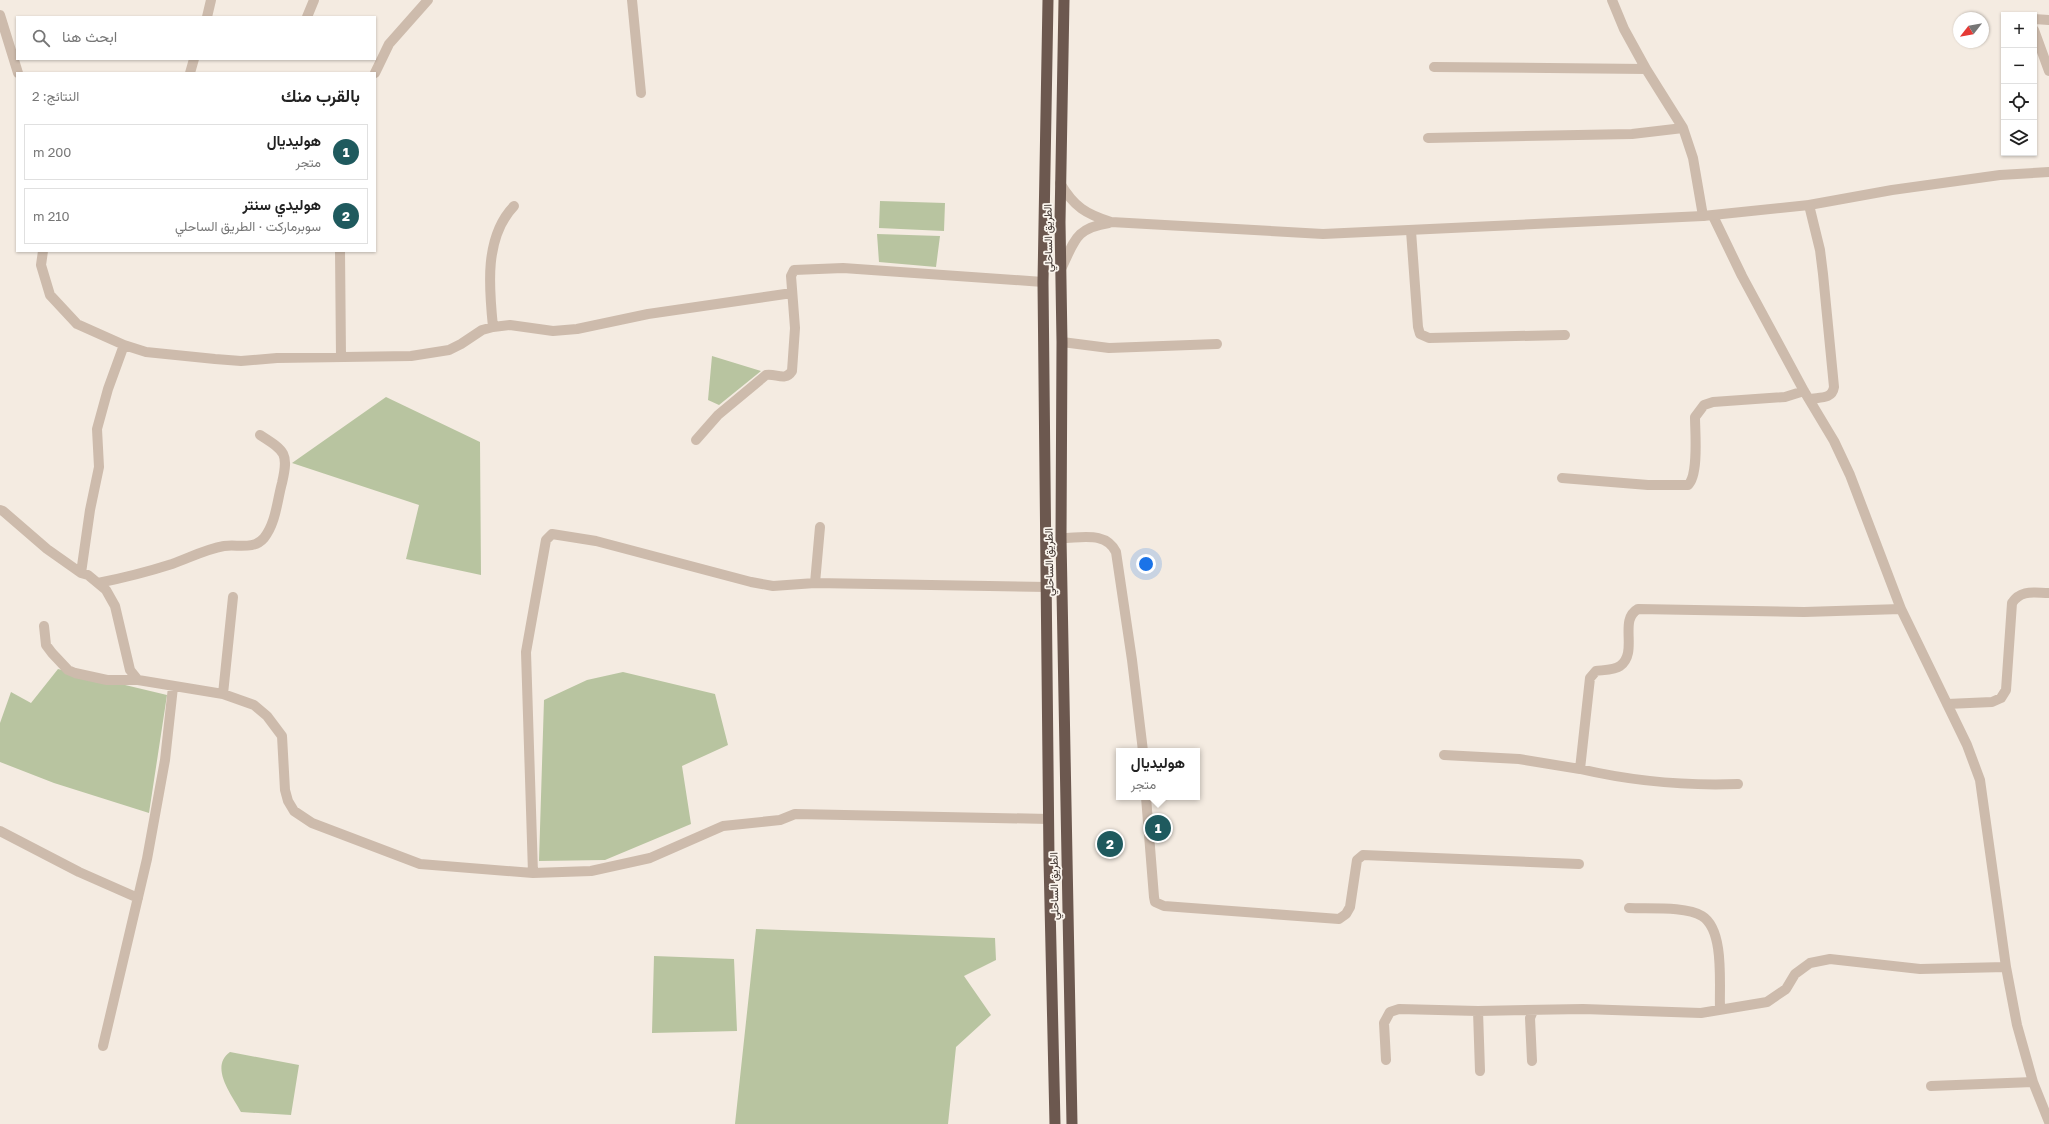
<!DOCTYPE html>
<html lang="ar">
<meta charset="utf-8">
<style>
:root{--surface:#fff;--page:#f6f6f6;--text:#222;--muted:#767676;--line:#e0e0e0;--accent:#1f5a5e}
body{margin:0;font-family:"Golos Text",Vazirmatn,sans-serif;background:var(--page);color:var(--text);direction:rtl}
.controls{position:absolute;right:12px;top:12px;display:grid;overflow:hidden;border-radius:0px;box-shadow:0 1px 3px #0004}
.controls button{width:36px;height:36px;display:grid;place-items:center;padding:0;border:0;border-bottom:1px solid var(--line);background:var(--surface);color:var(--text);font:20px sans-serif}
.compass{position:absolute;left:1953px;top:12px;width:36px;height:36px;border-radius:50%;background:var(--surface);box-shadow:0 1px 3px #0004;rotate:239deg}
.you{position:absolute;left:1146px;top:564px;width:14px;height:14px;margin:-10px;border:3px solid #fff;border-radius:50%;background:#1a73e8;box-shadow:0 0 0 6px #1a73e833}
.badge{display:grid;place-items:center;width:26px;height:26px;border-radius:50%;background:var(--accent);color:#fff;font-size:13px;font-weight:700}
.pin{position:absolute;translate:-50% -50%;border:2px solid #fff;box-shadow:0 1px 4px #0006}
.popup{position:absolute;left:1116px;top:748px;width:84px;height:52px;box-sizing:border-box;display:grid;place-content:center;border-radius:0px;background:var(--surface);filter:drop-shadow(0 1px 3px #0005);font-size:13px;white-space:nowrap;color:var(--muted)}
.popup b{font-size:15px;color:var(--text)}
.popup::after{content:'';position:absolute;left:50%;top:100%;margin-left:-8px;border:8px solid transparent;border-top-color:var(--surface)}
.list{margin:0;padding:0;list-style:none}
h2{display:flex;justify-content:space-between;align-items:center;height:52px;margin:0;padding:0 16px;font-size:17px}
h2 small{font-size:13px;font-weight:400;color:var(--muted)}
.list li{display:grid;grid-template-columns:26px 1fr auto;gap:12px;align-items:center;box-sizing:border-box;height:56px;margin:0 8px 8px;padding:0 8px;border:1px solid var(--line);border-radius:0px}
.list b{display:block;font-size:15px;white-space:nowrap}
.list p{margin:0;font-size:13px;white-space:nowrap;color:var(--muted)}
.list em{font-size:13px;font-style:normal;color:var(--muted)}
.icon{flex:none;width:22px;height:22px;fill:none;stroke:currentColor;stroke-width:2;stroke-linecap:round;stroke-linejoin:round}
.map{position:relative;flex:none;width:2049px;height:1124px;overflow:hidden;direction:ltr}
.search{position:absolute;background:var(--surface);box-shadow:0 1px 3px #0004;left:16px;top:16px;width:360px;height:44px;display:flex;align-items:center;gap:10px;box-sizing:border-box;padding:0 14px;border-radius:0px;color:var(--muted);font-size:15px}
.panel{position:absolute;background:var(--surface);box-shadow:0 1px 3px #0004;left:16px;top:72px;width:360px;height:180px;border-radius:0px;direction:rtl}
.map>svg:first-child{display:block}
</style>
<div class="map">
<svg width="2049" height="1124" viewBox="0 0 2049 1124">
<rect width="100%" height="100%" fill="#f4ebe1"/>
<!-- green -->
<path fill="#b8c4a0" d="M880,201L945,203L944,231L879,228Z
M877,234L940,236L936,267L879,262Z
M712,356L761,371L719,405L708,400Z
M386,397L480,442L481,575L406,559L419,505L292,463Z
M58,669L167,695L149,813L54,783L0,762V723L11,692L31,703Z
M623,672L715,694L728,745L682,766L691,824L605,860L539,861L544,700L587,680Z
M756,929L995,938L996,960L964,976L991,1015L956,1047L948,1124H735Z
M654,956L734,959L737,1031L652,1033Z
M230,1052L299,1065L291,1115L241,1112C232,1095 209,1067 230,1052Z"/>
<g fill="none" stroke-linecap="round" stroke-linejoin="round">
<!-- minor -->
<path stroke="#cdbbac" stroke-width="10" d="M632,0L641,93
M1612,0L1624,29L1646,69L1683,128L1693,158L1703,216
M0,15L18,73
M207,17L211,0
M307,17L314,0
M2034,19L2049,20
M2034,30L2049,71
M1434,67L1646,69
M190,73L194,59
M375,73L389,44L428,0
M1428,138L1632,134L1683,128
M1809,205L1820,250L1823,274L1834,387C1832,400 1819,397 1809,399
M1713,216L1742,276L1804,391L1834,441L1850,475L1901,609L1967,745L1980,780L2006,967L2017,1025L2033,1082L2049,1122
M1411,231L1418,327L1420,334L1429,338L1565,335
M43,251L41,265L50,295L77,324L124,345L146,352L215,359L241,361L277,358L411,356L449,350L461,344L482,330L493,327L510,325L553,331L577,329L648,314L792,293
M340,251L341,357
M493,327C489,288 484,237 514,206
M1062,342L1109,348L1217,344
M696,440L718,415L766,375C776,373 785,382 792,371L795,328L791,276L794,270L843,268L1043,282
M1562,478L1648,485H1688C1699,475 1695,432 1695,417L1704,405L1713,402L1785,397L1804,391
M0,510L3,511L47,549L81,573L88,575L106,590L115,606L130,670L138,680
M1061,538C1082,538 1106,531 1116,552L1132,660L1143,751
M81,573L90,510L99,467L97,429L108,389L124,345
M98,583C123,578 147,572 172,564C189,558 206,549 224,546C237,544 254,550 264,538C276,523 277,501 282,483C289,453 285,451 260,435
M815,583L820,527
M44,626L46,645L52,653L68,670L75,673L107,680H138L223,694L254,705L267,716L282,736L285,790L288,801L294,811L312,823L420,864L533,873L591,871L650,858L723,826L780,820L795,814L1049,819
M223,694L233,597
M1947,704L1992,702L2001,698L2006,690L2012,603C2021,589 2035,593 2049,593
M1444,755L1519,759L1580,769L1590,678L1596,671C1603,670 1615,670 1620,666C1639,652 1618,620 1638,609L1804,612L1901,609
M1580,769C1632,781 1685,786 1738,784
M1146,797L1154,897L1155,902L1164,906L1339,919L1346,914L1350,907L1357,860L1363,855L1579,864
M0,831L79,872L138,898
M533,873L526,652L546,540L552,534L596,541L751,582L773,586L815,583L1048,587
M1629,908C1648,909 1686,906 1702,916C1725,930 1719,985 1720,1009
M103,1046L147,859L165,760L173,687
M1386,1060L1384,1023L1390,1012L1399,1009L1478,1011
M1532,1061L1530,1018L1533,1011
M1480,1071L1478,1011L1583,1009L1701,1013L1767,1002L1786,989L1795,974L1810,963L1830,959L1920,969L2006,967
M1931,1086L2033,1082"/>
<!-- tertiary -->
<path stroke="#cdbbac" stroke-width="10" d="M1060,183C1074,207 1086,214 1111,222L1323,234L1703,216L1809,205L1892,190L2000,175L2049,172
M1062,267C1075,240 1076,228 1109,223"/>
<!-- trunk -->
<path stroke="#6c584f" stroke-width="11" d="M1048,0L1043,282L1049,860L1055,1124
M1064,0L1060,222L1062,342L1061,538L1072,1124"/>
</g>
<g text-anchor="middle" stroke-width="3.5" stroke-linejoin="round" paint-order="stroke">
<!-- street labels -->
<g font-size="11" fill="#3b302b" stroke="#fbf5ee">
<text transform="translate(1048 238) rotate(-91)" y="4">الطريق الساحلي</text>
<text transform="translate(1049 562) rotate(-91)" y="4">الطريق الساحلي</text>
<text transform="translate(1054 886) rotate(-91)" y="4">الطريق الساحلي</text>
</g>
</g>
</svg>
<div class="controls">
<button>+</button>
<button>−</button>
<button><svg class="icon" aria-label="locate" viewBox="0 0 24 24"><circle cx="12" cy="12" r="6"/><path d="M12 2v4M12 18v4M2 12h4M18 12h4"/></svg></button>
<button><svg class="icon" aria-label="layers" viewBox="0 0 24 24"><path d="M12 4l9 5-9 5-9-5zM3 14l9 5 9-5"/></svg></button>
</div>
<svg class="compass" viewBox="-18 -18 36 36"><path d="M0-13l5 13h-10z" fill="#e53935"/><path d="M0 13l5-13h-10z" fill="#767676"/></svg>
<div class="you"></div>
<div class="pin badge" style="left:1158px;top:828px">1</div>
<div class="popup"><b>هوليديال</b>متجر</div>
<div class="pin badge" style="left:1110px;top:844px">2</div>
<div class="search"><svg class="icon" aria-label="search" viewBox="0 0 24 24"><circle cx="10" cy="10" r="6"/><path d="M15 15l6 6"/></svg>ابحث هنا</div>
<section class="panel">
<h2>بالقرب منك<small>النتائج: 2</small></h2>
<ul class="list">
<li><span class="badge">1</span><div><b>هوليديال</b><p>متجر</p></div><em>200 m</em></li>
<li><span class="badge">2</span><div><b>هوليدي سنتر</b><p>سوبرماركت · الطريق الساحلي</p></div><em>210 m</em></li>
</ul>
</section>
</div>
